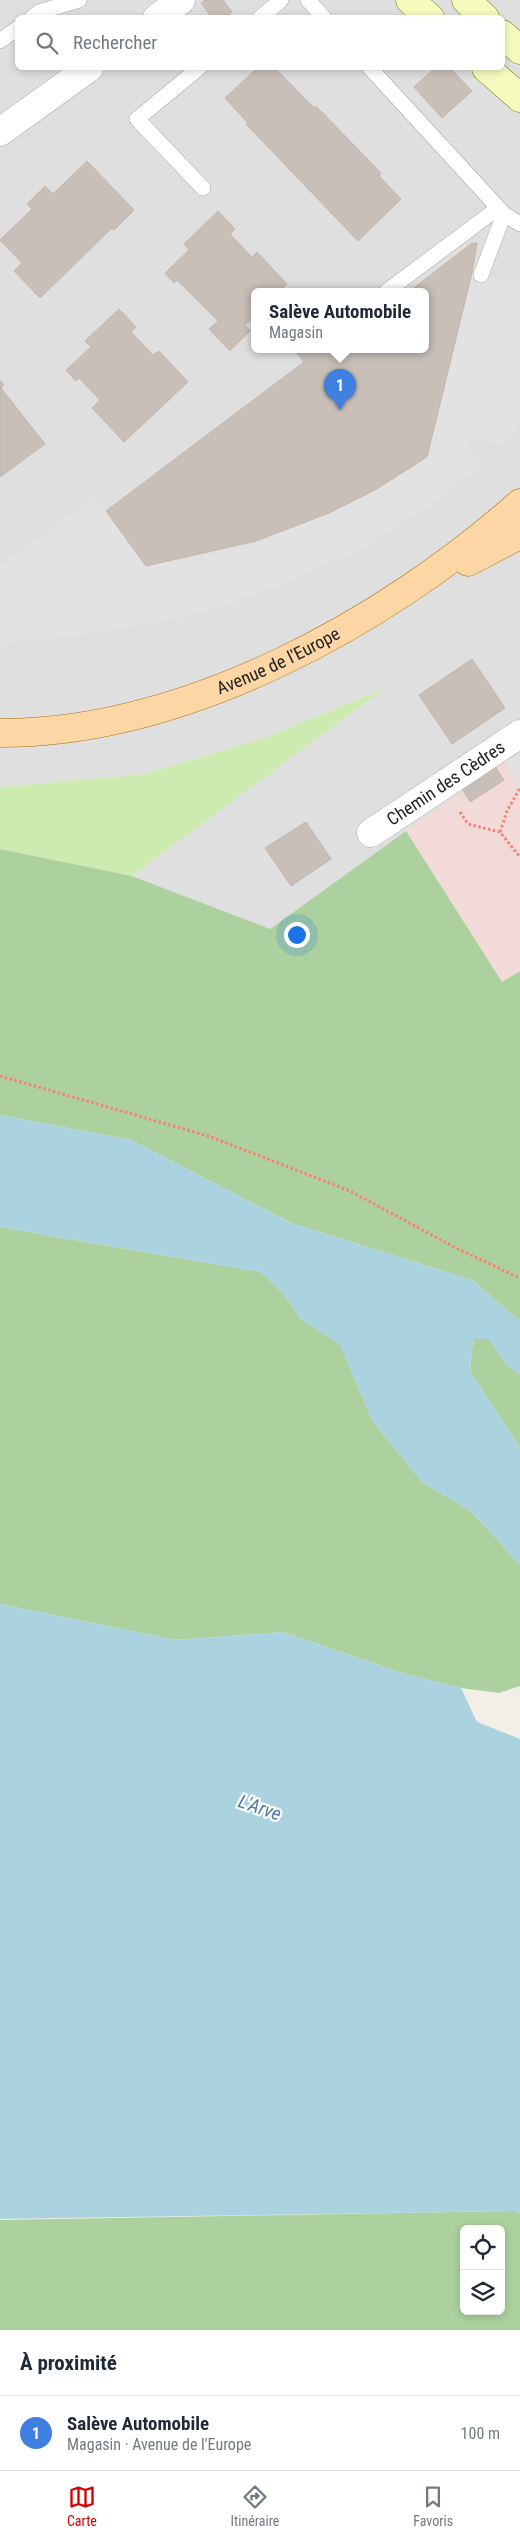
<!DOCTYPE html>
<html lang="fr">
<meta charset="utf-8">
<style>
:root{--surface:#fff;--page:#f2f2f3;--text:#1f2937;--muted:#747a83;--line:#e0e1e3;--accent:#d40000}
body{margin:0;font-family:"Roboto Condensed",sans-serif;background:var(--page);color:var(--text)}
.controls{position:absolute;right:15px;bottom:15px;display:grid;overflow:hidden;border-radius:8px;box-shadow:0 2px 8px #0003}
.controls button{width:45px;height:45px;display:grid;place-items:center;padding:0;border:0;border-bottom:1px solid var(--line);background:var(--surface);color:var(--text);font:25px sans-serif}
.you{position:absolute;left:296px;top:934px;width:18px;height:18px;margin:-12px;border:4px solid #fff;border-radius:50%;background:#1a73e8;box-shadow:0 0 0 8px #1a73e833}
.badge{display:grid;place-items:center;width:32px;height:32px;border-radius:50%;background:var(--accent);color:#fff;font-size:16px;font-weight:700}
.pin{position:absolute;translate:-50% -41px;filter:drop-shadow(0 1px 2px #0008)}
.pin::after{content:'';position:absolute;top:26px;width:18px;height:15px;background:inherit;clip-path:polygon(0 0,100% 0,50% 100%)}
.popup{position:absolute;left:251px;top:288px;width:178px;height:65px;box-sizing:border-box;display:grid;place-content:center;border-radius:8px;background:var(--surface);filter:drop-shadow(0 1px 4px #0005);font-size:16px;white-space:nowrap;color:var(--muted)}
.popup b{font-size:19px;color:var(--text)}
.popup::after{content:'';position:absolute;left:50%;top:100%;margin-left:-10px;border:10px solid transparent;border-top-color:var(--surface)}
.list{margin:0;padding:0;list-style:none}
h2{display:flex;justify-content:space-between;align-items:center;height:65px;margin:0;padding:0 20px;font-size:21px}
h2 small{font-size:16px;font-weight:400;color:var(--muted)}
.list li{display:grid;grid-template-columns:32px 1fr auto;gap:15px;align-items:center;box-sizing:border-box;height:75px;padding:0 20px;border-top:1px solid var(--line)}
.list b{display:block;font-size:19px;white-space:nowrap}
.list p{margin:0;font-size:16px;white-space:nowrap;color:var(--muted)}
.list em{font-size:16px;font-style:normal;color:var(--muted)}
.icon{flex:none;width:28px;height:28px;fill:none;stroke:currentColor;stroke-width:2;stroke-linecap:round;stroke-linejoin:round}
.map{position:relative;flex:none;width:520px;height:2330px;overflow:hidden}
.search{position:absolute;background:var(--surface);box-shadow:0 2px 8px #0003;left:15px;right:15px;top:15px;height:55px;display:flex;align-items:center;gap:12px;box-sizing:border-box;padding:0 18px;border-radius:8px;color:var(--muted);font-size:19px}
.sheet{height:140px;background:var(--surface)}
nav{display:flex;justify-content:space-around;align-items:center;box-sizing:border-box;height:70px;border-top:1px solid var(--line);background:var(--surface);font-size:14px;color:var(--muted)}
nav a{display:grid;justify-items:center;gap:2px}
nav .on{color:var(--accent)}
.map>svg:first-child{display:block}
</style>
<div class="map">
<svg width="520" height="2330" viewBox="0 0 520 2330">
<rect width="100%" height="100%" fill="#f2efe9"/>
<!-- residential -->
<path fill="#e0dfdf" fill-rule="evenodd" d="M0,0H520V971L406,831L270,929L132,876L382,689L267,737L145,774L0,787ZM18,18H502V68H18ZM255,291H425V349H255Z"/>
<!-- commercial -->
<path fill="#f2dad9" d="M520,751V970L502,983L406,831Z"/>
<!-- grass -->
<path fill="#cdebb0" d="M385,688L132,876L0,849V787L145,774L267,737Z"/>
<!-- forest -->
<path fill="#add19e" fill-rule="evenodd" d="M406,831L502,982L520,971V1321L472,1280L291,1223L131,1140L0,1115V849L132,876L270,929Z
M0,1227L261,1272L284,1295L302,1320L340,1344L372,1420L422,1482L471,1511L520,1565V1686L499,1693L461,1688L402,1673L283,1632L175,1640L0,1604Z
M473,1339H489L507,1365L520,1375V1448L470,1371Z
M515,2211L520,2213V2330H0V2220ZM464,2229H501V2311H464Z"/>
<!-- parking -->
<path fill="#e2e2e2" d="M472,273L520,282V422H517L513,436L504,445L468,438L466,442L484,464L431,505L367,546L280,585L209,610L149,624L78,636L11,642L0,652V566L95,496L146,566L246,547L287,531L375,490L426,457Z
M520,749V788L503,760Z"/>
<!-- water -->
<path fill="#aad3df" d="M0,1115L131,1140L291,1223L472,1280L520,1321V1375L507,1365L489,1339H473L470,1371L520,1448V1565L471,1511L422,1482L372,1420L340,1345L302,1320L284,1295L261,1272L0,1227Z
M0,1604L175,1640L283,1632L402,1673L461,1688L477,1722L520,1739V2213L515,2211L0,2219Z"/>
<!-- building -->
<path fill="#c7bfb8" stroke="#c4b6ab" d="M205,0H223L232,12L224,18H207L210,15L201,3Z
M257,68H275L314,108L316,106L381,173L379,176L401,199L358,241L246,124L248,123L225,98Z
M435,68H450L472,91L442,118L414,87Z
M87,161L134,210L114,230L112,228L40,298L14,271L22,263L0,240L32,209L27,204L45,186L53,194Z
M218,211L235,229L230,234L252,257L257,252L287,284L280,291H255V316L245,325L250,331L230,351L209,329L218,321L177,280L174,283L165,273L189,250L184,244Z
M472,243H477L472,273L427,457L375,490L329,513L256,541L146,566L106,511L304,362L294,349H425V291H410Z
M119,309L136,327L131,332L153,355L159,351L188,382L124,442L92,408L100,400L79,378L76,381L66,370L91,347L85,341Z
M0,380L4,385L1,388L45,444L0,477Z
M472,659L505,708L452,744L419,695Z
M492,762L504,780L470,802L459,783Z
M306,822L331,859L291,886L265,848Z"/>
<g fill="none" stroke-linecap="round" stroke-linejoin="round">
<!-- lane casing -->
<g stroke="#a9a9a9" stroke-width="16">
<path id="lane" d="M308,0L324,18
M32,18L39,12L79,0
M260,18L281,0
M0,41L18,28
M199,68L137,119L203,188
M370,68L504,214L481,275
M504,214L520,224
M387,291L498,208"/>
</g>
<!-- street casing -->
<g stroke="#a9a9a9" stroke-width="29">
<g id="street">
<path d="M157,18L181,0"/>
<path d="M0,132L89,68"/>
<path id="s1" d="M371,833L520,734"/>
</g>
</g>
<!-- secondary casing -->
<g stroke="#707d05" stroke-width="29">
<path id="secondary" d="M410,0L430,18
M466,0L485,18
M502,34L520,50
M486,68L520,98"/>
</g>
<!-- primary casing -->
<g stroke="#a06b00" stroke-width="29">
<g id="primary">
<path d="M468,562L520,535"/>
<path id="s2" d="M0,733C185,733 385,623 520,503"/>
</g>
</g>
<!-- path -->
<path stroke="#fa8072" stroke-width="3" stroke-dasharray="2.5 2.5" stroke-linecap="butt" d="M460,812L468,824L500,832L520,857
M500,832L507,811L520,788
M0,1076L208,1136L260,1156L350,1191L456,1248L520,1278"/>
<!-- lane -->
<use href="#lane" stroke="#fff" stroke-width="15"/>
<!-- street -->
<use href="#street" stroke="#fff" stroke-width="28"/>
<!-- secondary -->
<use href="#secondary" stroke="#f7fabf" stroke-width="28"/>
<!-- primary -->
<use href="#primary" stroke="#fcd6a4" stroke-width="28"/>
</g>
<g text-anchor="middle" stroke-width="4.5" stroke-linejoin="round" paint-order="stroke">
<!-- street labels -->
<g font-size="18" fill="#222" stroke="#fff">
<text dy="6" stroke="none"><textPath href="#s2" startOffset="290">Avenue de l'Europe</textPath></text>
<text dy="6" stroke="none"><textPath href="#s1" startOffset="90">Chemin des Cèdres</textPath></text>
</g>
<!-- water labels -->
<g font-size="19" font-style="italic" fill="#4a7aab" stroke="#fff">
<text transform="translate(260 1807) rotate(19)" y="7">L'Arve</text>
</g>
</g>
</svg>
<div class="controls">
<button><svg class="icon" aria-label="locate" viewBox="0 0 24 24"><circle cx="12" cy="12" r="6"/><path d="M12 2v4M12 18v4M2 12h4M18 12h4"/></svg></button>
<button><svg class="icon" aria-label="layers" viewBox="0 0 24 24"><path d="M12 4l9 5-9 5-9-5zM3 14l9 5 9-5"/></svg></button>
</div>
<div class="you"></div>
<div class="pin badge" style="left:340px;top:410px;background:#3f7fe0">1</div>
<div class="popup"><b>Salève Automobile</b>Magasin</div>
<div class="search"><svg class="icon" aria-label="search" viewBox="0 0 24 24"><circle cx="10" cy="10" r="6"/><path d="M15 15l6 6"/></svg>Rechercher</div>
</div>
<section class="sheet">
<h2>À proximité<small></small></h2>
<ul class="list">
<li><span class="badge" style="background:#3f7fe0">1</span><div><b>Salève Automobile</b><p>Magasin · Avenue de l'Europe</p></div><em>100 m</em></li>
</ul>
</section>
<nav>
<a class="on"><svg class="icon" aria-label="map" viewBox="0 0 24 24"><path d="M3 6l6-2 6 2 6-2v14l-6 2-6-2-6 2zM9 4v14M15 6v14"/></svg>Carte</a>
<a><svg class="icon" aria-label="directions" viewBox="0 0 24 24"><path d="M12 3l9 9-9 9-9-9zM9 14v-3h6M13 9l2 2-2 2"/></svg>Itinéraire</a>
<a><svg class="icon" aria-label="saved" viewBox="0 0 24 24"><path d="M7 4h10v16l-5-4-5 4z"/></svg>Favoris</a>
</nav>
